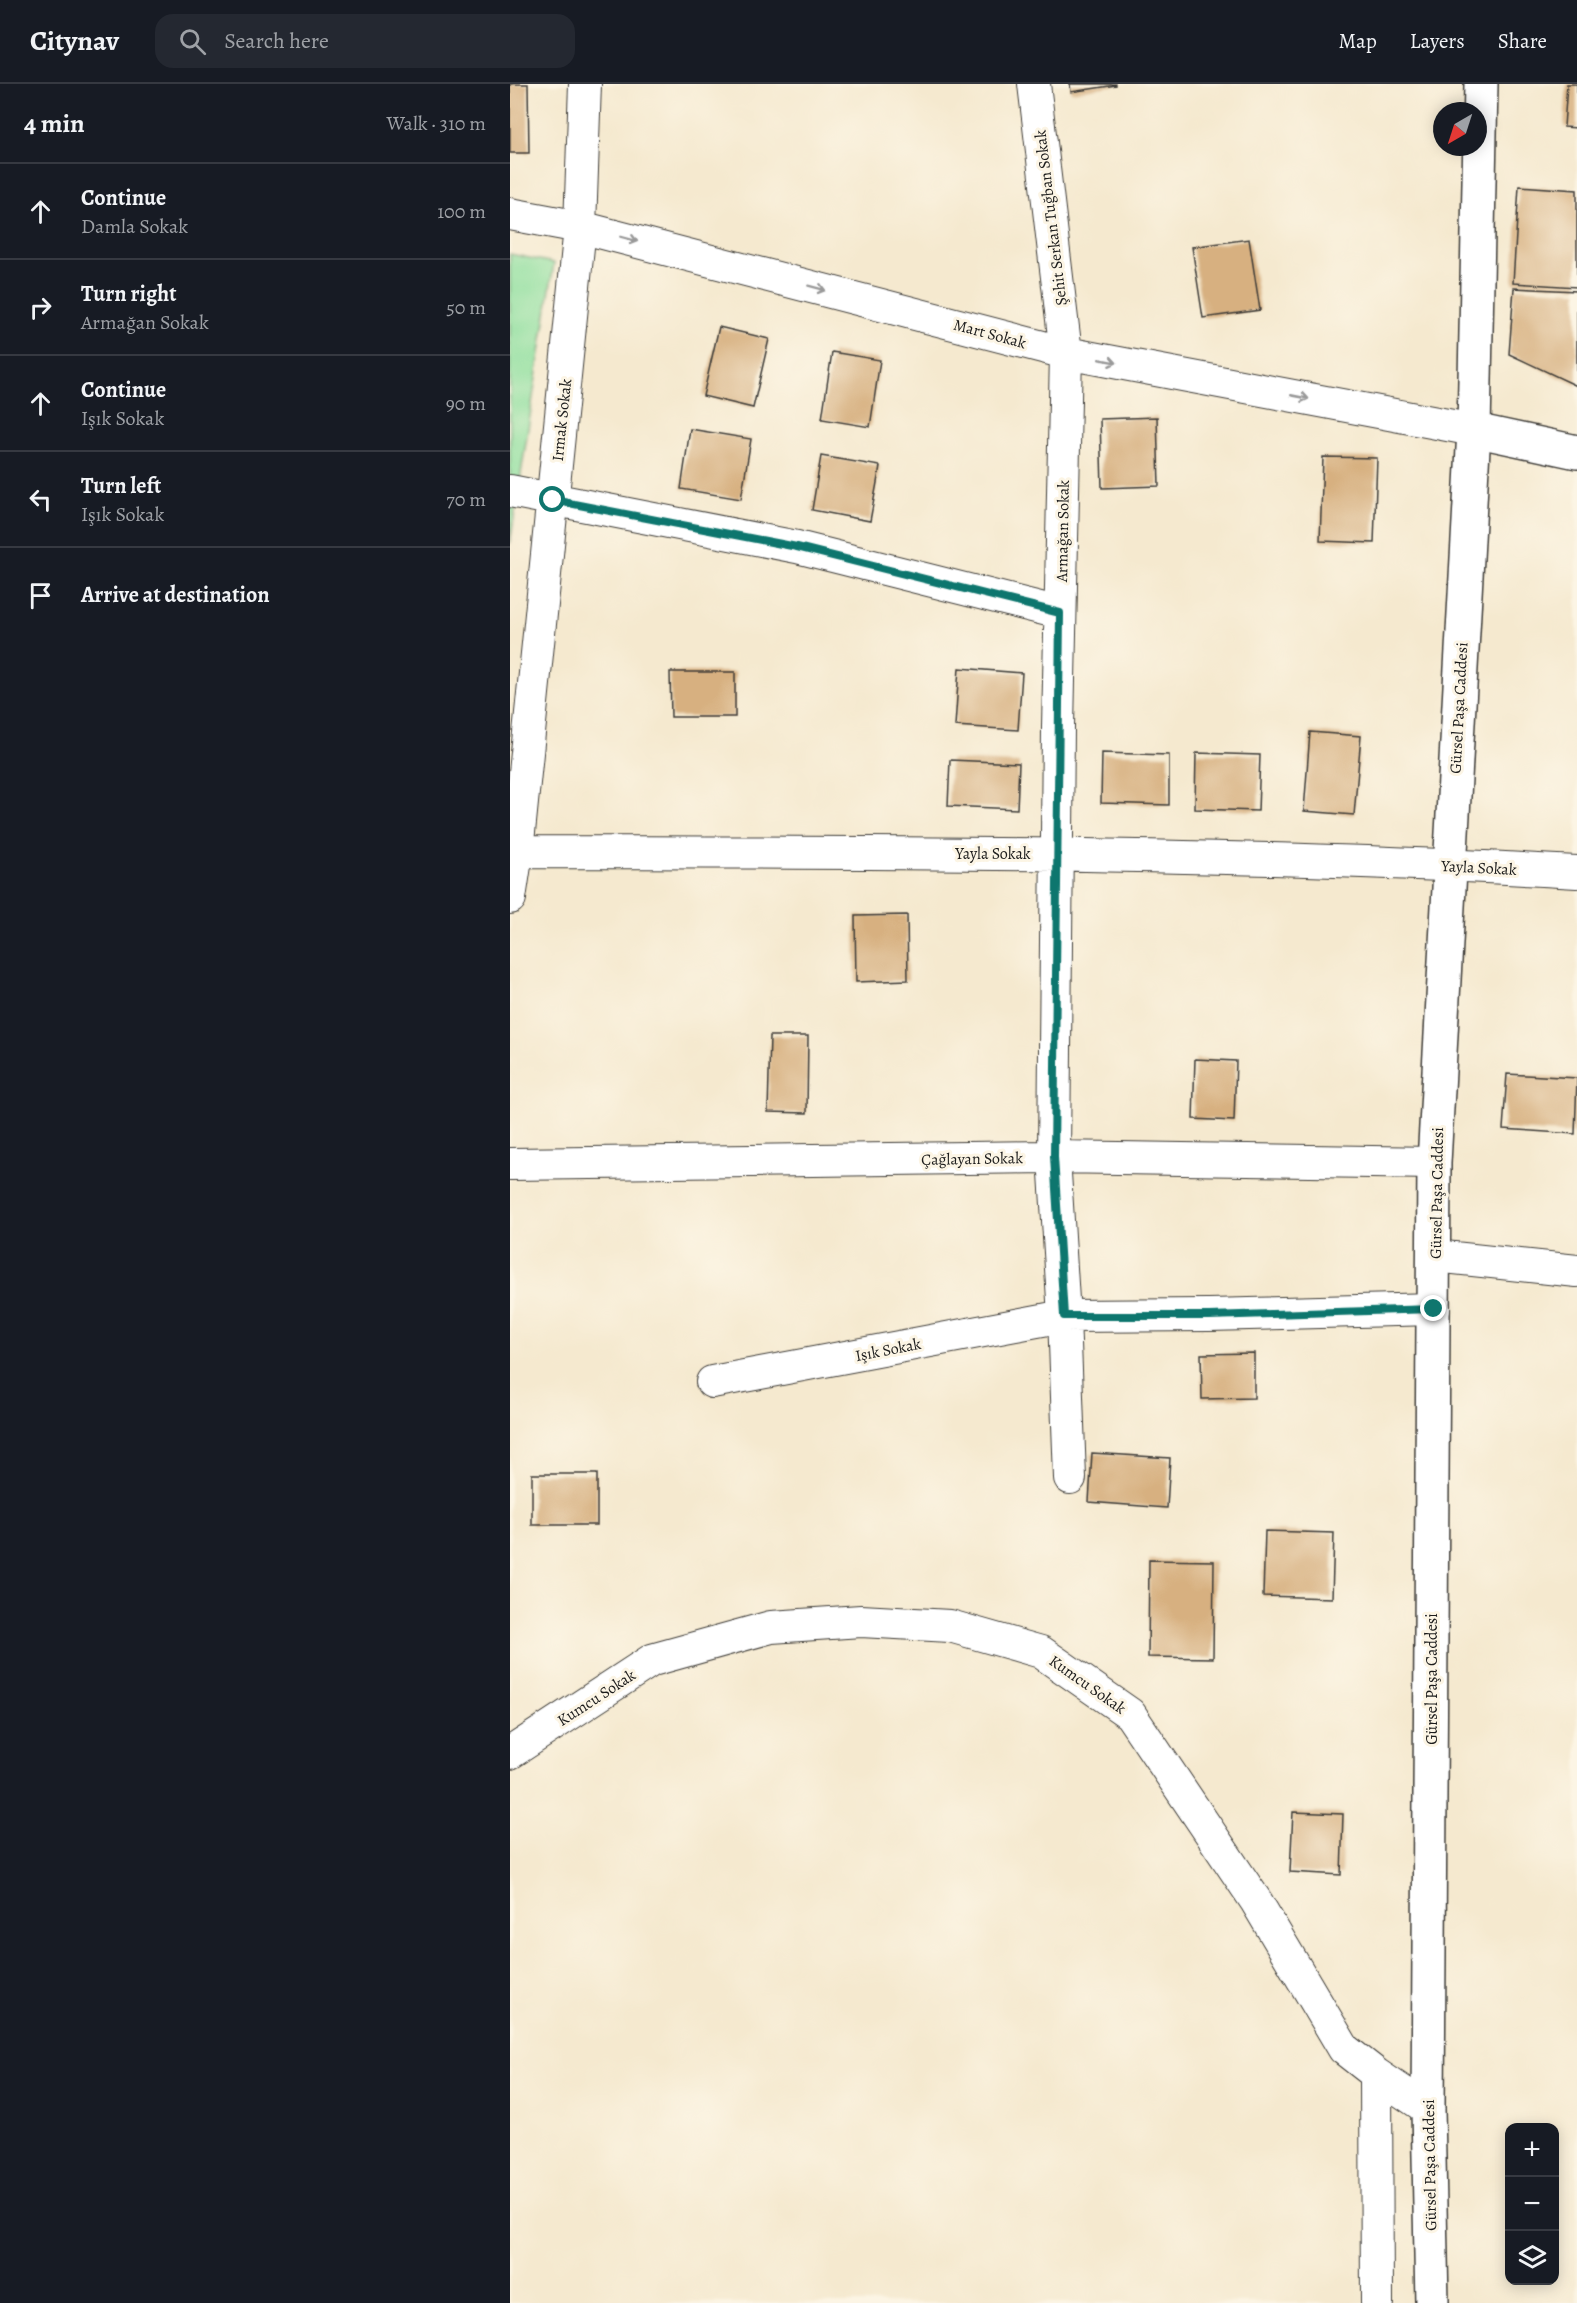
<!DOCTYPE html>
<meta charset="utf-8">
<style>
:root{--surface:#171b24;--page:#242831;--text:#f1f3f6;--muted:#9ea1a6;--line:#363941}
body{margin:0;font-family:Alegreya,serif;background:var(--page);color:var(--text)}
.controls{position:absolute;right:18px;bottom:18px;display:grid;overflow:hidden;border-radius:12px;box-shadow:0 3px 15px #0003}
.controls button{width:54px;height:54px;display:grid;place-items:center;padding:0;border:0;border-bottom:2px solid var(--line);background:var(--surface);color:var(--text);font:30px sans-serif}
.compass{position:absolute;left:923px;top:18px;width:54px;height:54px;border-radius:50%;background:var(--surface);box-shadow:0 3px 15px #0003;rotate:219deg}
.stop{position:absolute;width:18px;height:18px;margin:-14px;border:4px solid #0f766e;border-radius:50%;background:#fff}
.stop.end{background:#0f766e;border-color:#fff;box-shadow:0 2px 6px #0008}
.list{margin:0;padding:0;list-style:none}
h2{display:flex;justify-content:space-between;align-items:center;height:78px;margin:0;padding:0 24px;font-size:26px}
h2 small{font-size:20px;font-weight:400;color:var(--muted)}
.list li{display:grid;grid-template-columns:39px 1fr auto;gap:18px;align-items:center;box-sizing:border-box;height:96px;padding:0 24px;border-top:2px solid var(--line)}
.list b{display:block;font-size:22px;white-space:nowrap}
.list p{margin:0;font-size:20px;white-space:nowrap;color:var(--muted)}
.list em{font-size:20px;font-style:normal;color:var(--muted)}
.icon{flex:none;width:33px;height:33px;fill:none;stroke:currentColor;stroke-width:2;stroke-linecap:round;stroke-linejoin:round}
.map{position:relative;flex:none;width:1067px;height:2219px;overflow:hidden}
header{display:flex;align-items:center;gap:36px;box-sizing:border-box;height:84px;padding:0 30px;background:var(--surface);border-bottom:2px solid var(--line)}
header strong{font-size:28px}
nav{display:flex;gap:33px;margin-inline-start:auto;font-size:21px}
.search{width:420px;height:54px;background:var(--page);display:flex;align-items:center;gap:15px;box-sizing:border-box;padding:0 21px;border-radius:18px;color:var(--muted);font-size:22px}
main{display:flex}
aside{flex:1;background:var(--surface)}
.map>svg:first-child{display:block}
</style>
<header>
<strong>Citynav</strong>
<div class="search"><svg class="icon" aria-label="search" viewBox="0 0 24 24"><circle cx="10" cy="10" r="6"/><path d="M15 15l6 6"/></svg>Search here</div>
<nav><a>Map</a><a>Layers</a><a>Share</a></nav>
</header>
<main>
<aside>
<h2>4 min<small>Walk · 310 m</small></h2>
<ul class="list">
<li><svg class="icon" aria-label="ahead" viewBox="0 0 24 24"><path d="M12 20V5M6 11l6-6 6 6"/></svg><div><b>Continue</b><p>Damla Sokak</p></div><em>100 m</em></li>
<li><svg class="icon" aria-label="right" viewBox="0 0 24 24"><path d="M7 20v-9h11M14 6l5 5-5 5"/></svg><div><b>Turn right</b><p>Armağan Sokak</p></div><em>50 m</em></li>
<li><svg class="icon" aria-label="ahead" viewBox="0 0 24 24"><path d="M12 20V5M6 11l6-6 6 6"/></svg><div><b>Continue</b><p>Işık Sokak</p></div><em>90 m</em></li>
<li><svg class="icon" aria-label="left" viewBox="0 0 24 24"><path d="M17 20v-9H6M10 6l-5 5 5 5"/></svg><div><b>Turn left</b><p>Işık Sokak</p></div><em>70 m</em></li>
<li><svg class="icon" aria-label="arrive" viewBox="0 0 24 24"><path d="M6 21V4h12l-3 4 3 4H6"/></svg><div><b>Arrive at destination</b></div></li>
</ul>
</aside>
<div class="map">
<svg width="1067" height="2219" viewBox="0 0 1067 2219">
<rect width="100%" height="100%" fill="#fcf5e5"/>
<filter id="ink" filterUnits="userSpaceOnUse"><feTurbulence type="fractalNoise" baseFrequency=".0167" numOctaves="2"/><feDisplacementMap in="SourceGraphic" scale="12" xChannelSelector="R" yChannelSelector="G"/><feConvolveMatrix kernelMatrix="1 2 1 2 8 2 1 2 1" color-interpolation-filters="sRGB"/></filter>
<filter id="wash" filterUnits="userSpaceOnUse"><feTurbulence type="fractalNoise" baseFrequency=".008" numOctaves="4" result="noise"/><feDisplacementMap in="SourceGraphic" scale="24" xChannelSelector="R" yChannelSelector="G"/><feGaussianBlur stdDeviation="1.35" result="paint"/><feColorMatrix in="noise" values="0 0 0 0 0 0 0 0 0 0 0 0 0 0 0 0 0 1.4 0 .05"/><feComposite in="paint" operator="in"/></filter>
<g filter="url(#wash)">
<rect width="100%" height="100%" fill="#f5e9cf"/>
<!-- green -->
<path fill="#8fdf9f" stroke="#567e5e" stroke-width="1.5" d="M0,170L44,179L0,460Z"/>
<g id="blocks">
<!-- building -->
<path fill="#d7b080" d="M0,0H18L19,69H0Z
M560,0H606V1L561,8Z
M1057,0H1067V44L1054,43Z
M1009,102L1067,106V203L1003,199Z
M739,155L750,226L693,234L682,163Z
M1004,204L1067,207V302L999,270Z
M209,243L259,255L243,324L193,312Z
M322,268L370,276L360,343L312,335Z
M647,333L649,402L592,404L590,335Z
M180,345L241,355L231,415L171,405Z
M311,372L370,382L360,437L302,426Z
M813,373L867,374L864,459L810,457Z
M449,584L512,589L508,646L445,642Z
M160,588H225V633H161Z
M800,648L851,652L844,731L794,727Z
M592,669L659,671V721L591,719Z
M686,669L750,671L748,727L685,725Z
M440,676L509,679L507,725L438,722Z
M397,831L398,896L346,898L345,832Z
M260,952H298L297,1029L258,1028Z
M685,975L726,977L724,1037L683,1035Z
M997,990L1067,994L1065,1050L993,1045Z
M744,1269V1314L692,1315L691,1270Z
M582,1369L660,1374L657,1424L579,1418Z
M22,1390H87V1441H22Z
M755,1447L824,1449L822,1514L753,1512Z
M639,1476L704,1477L703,1574L638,1573Z
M783,1728L833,1730L831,1791L780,1788Z"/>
</g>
</g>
<g filter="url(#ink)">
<use href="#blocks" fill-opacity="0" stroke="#3d3b37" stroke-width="1.5"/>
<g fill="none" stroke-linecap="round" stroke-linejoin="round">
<!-- street casing -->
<g stroke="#3d3b37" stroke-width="34">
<path id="street" d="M524,0L556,269L548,643L544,1073L554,1232L560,1394
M0,130L70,143L556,269L964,346
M0,407L287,463L550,529
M7,768C360,769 714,767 1067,788
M0,814L7,768L70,143L75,0
M0,1080L544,1073L924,1079
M925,1172L1067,1187
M202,1298L554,1232L699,1231L924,1225
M0,1669L142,1576L261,1543L351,1537L440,1542L531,1568L620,1630L746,1817L834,1965L866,1990L918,2025
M866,1990L867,2219"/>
</g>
<!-- primary casing -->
<g stroke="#3d3b37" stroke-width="36">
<path id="primary" d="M964,346L1067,368"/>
</g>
<!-- highway casing -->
<g stroke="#3d3b37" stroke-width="36">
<path id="highway" d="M922,2219L918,2025L924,1079L964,346L971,0"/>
</g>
<!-- street -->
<use href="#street" stroke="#fff" stroke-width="32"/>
<!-- primary -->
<use href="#primary" stroke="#fff" stroke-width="33"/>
<!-- highway -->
<use href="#highway" stroke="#fff" stroke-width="33"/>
</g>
<!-- one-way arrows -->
<defs><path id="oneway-shaft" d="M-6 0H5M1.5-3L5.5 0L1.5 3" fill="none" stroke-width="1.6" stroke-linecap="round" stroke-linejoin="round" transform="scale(1.5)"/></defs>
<g stroke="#999">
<use href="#oneway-shaft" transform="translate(119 155) rotate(15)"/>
<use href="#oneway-shaft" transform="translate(307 204) rotate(15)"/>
<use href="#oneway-shaft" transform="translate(598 277) rotate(11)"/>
<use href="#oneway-shaft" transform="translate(790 313) rotate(11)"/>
</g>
</g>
<g fill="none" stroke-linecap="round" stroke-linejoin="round" filter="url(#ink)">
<!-- route -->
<path stroke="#0f766e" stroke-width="8" d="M43,416L287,463L550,529L544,1073L554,1232H699L924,1225"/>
</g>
<g text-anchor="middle" stroke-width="6" stroke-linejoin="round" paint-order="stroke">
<!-- street labels -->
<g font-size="16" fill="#1c1c1c" stroke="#fcf5e5">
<text transform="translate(540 134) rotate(-97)" y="6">Şehit Serkan Tuğban Sokak</text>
<text transform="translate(480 249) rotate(15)" y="6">Mart Sokak</text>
<text transform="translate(51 336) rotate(-84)" y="6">Irmak Sokak</text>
<text transform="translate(552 447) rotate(-89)" y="6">Armağan Sokak</text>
<text transform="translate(948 624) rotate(-87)" y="6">Gürsel Paşa Caddesi</text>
<text x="483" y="775">Yayla Sokak</text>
<text transform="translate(969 783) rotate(3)" y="6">Yayla Sokak</text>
<text transform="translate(462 1074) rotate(-1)" y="6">Çağlayan Sokak</text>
<text transform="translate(926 1109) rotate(-89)" y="6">Gürsel Paşa Caddesi</text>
<text transform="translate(378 1265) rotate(-11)" y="6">Işık Sokak</text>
<text transform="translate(921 1595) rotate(-90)" y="6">Gürsel Paşa Caddesi</text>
<text transform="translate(578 1600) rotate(35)" y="6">Kumcu Sokak</text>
<text transform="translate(86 1613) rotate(-33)" y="6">Kumcu Sokak</text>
<text transform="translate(919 2081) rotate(-91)" y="6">Gürsel Paşa Caddesi</text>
</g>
</g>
</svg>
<div class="controls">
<button>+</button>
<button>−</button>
<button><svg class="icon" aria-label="layers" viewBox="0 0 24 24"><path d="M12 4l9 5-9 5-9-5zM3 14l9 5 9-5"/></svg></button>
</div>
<svg class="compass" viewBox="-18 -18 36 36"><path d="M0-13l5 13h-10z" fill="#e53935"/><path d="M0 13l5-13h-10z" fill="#9ea1a6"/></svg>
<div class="stop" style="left:43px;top:416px"></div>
<div class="stop end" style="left:924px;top:1225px"></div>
</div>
</main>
